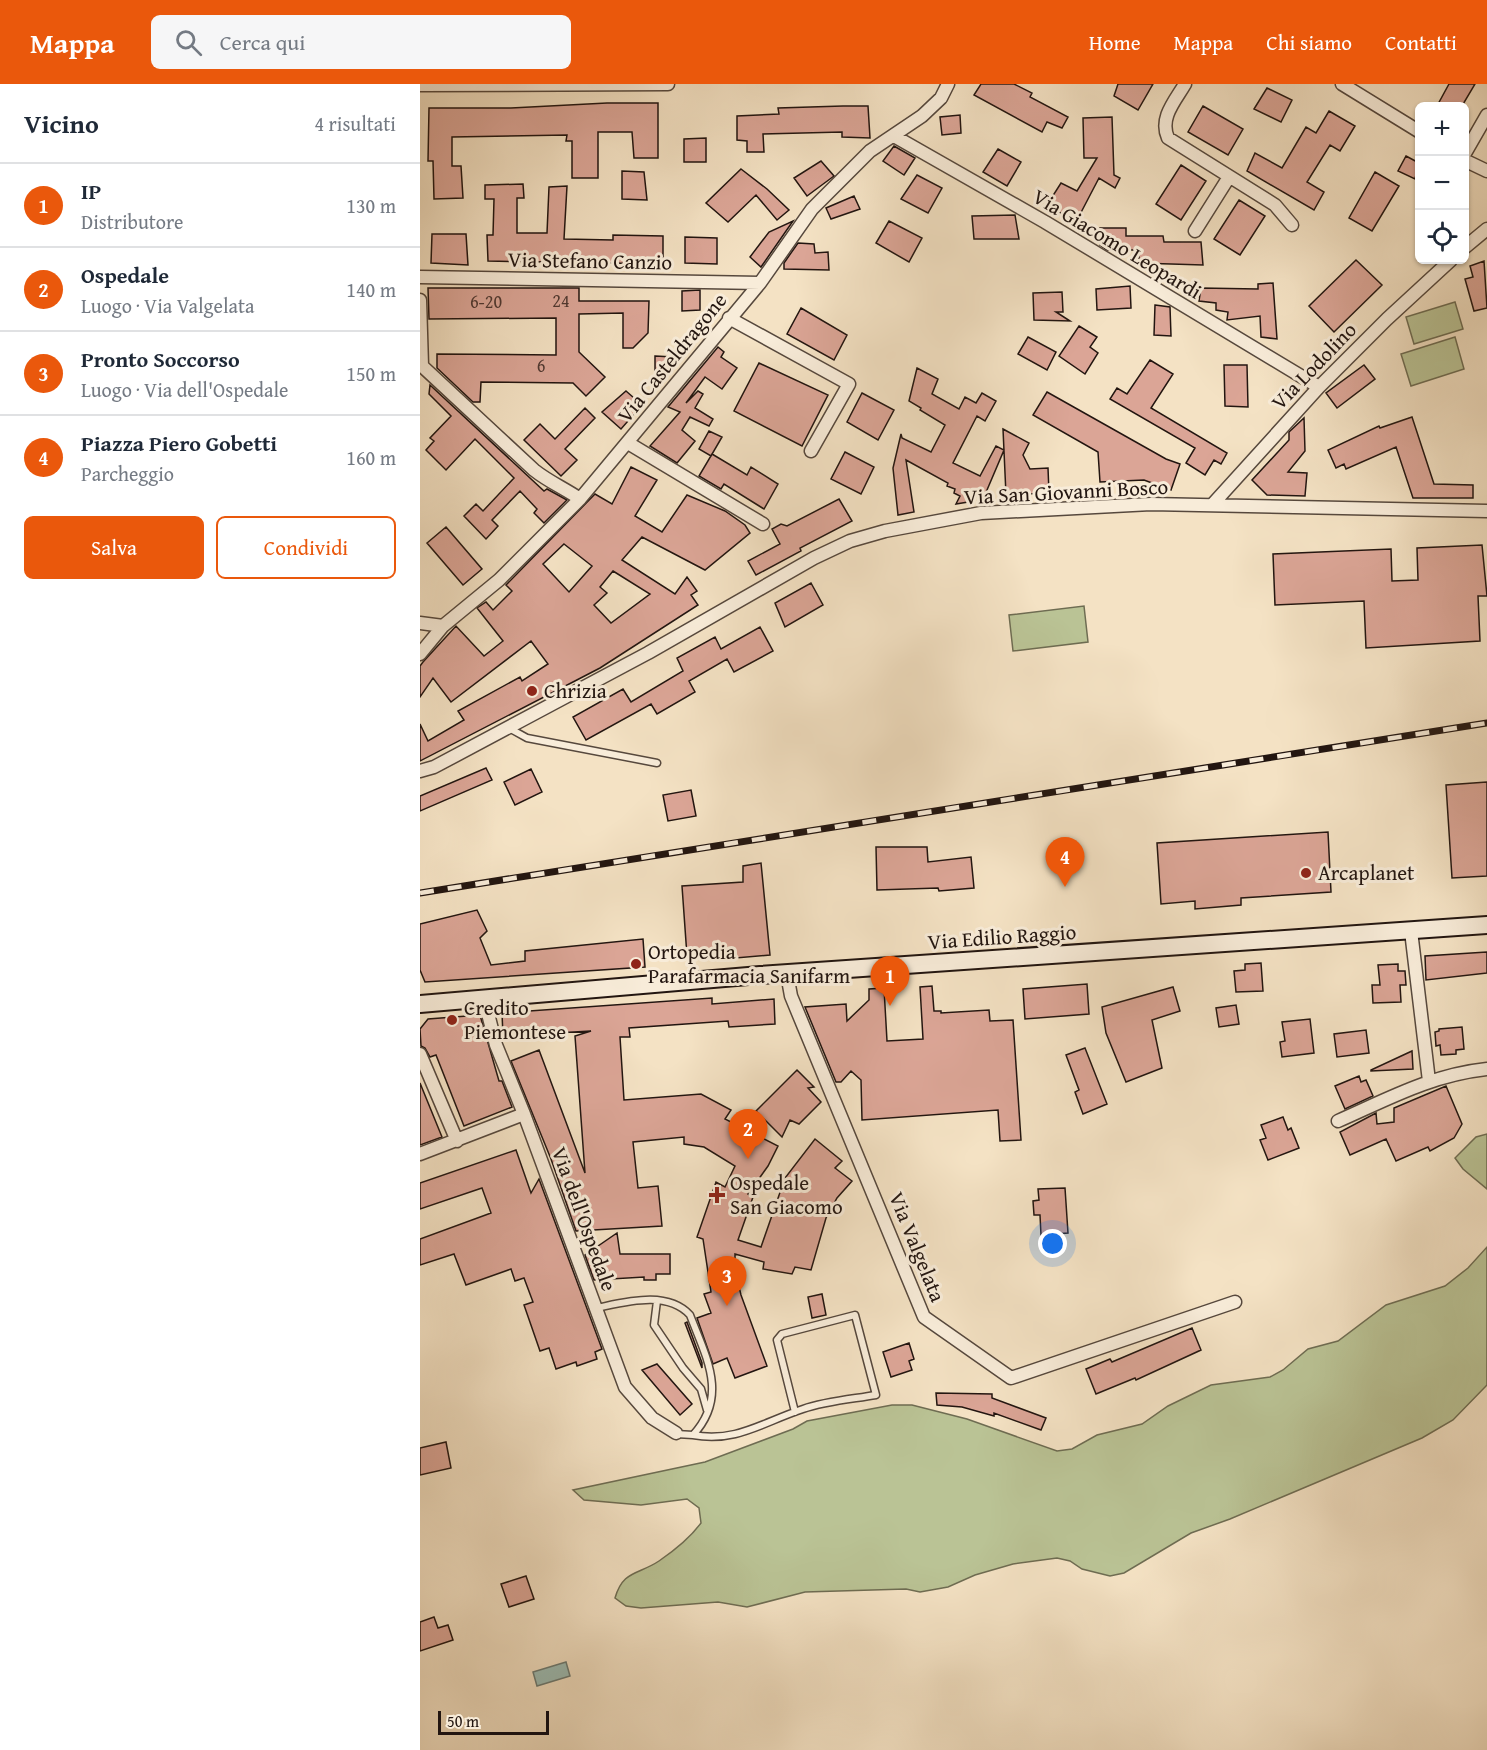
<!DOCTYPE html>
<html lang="it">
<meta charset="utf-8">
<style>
:root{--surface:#fff;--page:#f6f6f7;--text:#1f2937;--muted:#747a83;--line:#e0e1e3;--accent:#ea580c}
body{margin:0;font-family:"Gentium Book Plus",serif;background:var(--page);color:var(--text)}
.controls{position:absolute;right:18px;top:18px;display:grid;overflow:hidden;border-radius:9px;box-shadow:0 2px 4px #0004}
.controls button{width:54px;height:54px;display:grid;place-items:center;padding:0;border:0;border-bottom:2px solid var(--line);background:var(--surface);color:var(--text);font:30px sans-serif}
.scale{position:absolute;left:18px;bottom:15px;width:111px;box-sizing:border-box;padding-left:6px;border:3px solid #221510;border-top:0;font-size:16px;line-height:21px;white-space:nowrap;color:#221510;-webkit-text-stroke:4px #f8ecd9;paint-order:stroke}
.you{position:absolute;left:633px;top:1160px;width:21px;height:21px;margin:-15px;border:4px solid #fff;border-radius:50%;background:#1a73e8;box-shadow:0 0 0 9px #1a73e833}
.badge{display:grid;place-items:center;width:39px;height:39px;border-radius:50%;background:var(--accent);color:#fff;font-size:20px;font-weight:700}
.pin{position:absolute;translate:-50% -50px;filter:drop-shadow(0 2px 3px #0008)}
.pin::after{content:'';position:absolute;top:32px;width:21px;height:18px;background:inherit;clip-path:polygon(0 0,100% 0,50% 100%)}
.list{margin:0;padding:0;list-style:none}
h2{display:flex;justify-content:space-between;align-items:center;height:78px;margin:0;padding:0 24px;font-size:26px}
h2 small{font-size:20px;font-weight:400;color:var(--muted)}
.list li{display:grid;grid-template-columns:39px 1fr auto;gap:18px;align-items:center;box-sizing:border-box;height:84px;padding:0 24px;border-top:2px solid var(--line)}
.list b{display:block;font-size:22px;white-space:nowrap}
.list p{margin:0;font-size:20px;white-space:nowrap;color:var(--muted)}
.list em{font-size:20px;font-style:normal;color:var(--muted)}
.actions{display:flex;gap:12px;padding:18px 24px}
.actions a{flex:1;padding:14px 0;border:2px solid var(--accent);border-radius:9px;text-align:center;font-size:21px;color:var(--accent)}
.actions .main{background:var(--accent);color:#fff}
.icon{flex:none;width:33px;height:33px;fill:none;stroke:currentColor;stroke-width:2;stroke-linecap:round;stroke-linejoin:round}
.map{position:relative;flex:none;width:1067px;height:1666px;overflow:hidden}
header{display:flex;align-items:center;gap:36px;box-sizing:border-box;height:84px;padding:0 30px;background:var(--accent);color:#fff}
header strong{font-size:28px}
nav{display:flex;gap:33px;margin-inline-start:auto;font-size:21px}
.search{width:420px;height:54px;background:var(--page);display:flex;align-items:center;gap:15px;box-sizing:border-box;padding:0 21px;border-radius:9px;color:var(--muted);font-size:22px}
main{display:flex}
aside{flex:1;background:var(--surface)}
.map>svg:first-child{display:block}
</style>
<header>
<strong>Mappa</strong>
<div class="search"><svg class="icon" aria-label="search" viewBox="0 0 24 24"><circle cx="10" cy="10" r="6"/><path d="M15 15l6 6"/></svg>Cerca qui</div>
<nav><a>Home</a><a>Mappa</a><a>Chi siamo</a><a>Contatti</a></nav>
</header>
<main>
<aside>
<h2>Vicino<small>4 risultati</small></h2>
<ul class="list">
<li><span class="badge">1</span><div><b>IP</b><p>Distributore</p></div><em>130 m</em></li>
<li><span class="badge">2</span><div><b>Ospedale</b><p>Luogo · Via Valgelata</p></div><em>140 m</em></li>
<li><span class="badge">3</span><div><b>Pronto Soccorso</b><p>Luogo · Via dell'Ospedale</p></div><em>150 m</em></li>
<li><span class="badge">4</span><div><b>Piazza Piero Gobetti</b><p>Parcheggio</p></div><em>160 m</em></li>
</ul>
<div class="actions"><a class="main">Salva</a><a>Condividi</a></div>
</aside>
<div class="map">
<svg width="1067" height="1666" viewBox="0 0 1067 1666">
<rect width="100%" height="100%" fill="#f4e2c4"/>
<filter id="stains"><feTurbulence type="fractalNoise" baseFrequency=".00333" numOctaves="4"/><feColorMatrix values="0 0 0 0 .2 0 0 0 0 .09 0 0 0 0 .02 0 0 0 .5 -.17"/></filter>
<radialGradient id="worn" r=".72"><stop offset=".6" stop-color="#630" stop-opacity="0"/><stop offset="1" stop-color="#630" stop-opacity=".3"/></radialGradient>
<!-- green -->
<path fill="#bac395" stroke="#6e6c52" stroke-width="1.5" d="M1035,218L1043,245L994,260L986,233Z
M1035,253L1044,285L991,302L981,270Z
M664,522L668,558L593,567L589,531Z
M1067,1050V1105L1043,1085L1035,1074L1056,1053Z
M1067,1163V1301L1033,1336L1002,1354L810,1435L771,1449L704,1489L690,1492L662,1485L650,1477L637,1474L593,1480L555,1491L528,1503L500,1508L486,1505L385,1508L327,1523L298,1518L221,1524L206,1522L195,1514C203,1486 218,1491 239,1477C255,1466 270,1454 281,1439L279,1424L267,1415L221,1421L164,1416L153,1406L285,1378L373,1345L387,1337L472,1321H492L547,1335L637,1367L652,1365L677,1351L722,1340L748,1322L791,1301L850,1293L863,1286L888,1265L918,1257L966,1221L1025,1202L1048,1184Z"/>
<!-- water -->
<path fill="#9cbdb5" stroke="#6b7a73" stroke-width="1.5" d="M146,1578L150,1592L117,1602L113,1588Z"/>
<!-- building -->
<path fill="#dba596" stroke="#221510" stroke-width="1.5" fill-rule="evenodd" d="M561,0H594L612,9L610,13L648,33L642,44L627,38L622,48L554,11Z
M698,0H733L718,26L694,12Z
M1029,0H1055L1042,22H1017Z
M847,4L872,16L861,38L834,25Z
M187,19H238V74H214L212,48H178V94H152V57H146L147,51L32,53V82H41L43,114L14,115L13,77H8L9,24H91Z
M423,22H448L450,54L422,53V48L343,50L344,68H327V57L317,56V32L359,30L358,24Z
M783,22L823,45L808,71L768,48Z
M909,27L935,42L920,67L910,61L887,98L904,108L894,126L827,87L835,69L862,84L886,43L896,49Z
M540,31L541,49L522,51L520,33Z
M692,33L694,91L700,94L695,104L679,94L656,138L627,121L641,99L657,107L677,74H664L663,34Z
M286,54V78H264V55Z
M474,62L495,74L484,91L463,77Z
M578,65L601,78L587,102L563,88Z
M986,72L999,79L995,95L978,87Z
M401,77L414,92L387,112L374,94Z
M761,81L786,97L761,136L736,120Z
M321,85L347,105L369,126L357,136L336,111L308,138L286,119Z
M202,87L224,88L227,116L202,115Z
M955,88L979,102L952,147L929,134Z
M497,91L522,104L508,129L481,115Z
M103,100L104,114H97V149H127L129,103L147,102L144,155L193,156V151L243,152V180L68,177L67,151H73L74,115H65V101Z
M434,112L440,125L411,135L406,124Z
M819,116L845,132L820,171L794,155Z
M595,131L599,155H554L552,132Z
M373,137L341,183L330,173L349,148Z
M469,137L502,154L489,178L456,159Z
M680,144H706V152H743L744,158H781L783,181L719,179V166H687L680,161Z
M12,150H46L48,181L11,179Z
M265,153L297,154V180L265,179Z
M378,159L394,160L395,169L408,168L409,186L364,185V179Z
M936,176L962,201L914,248L889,222Z
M1064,177L1067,224L1054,227L1045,195L1053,193L1050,182Z
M853,199L857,255L841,253L840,232L807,236L808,228L796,226V219L779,217L781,204L838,205V200Z
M710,202L711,224L677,226L676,205Z
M8,204H159V217H229L228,249L213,264H203V229L159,230V268L185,293L166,312L153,299L61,298L60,318H53L17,284V270L136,271V234L9,235Z
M280,206V226L262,227V207Z
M642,208L643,228H636L650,237L614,236L613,209Z
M735,221L750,223L751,252L734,251Z
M381,224L427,251L414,276L367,250Z
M659,242L677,253L670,263L678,269L665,290L639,272Z
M608,253L636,268L627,286L598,270Z
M298,263L304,268L301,273L317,284L302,305L285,293L266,319L278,307L283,310L275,324L293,335L289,342L270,333L262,346L275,357L257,379L230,362L260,328L248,323Z
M235,272L253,273L252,288L235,287Z
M730,276L753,290L731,324L807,369L801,380L794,376L785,391L766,379L775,364L690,315L697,304L707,310Z
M339,279L408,311L382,362L314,327Z
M804,281H827L828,323L805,322Z
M944,281L955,295L917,324L906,309Z
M497,284L518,295L512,310L539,325L545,313L556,319L562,309L576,317L565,337L557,332L533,379L560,392L576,362L584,366L564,413L557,410L554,417L536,420L540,412L534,409L535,405L527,402L528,399L486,376L494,428L478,431L473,384L481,350L482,354L511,368L525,341L500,326L501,324L489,317Z
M10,301L124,407L127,405L147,416L124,439L114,429L117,425L100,407L72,436L78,442L66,455L44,432L56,420L63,427L94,394L55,355L26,386L6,366L14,357L10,354L31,332L9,310Z
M206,307L222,321L201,345L182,328Z
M627,308L746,375L760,380L751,406L724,396L680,398L678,368L613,331Z
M442,309L474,326L458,356L427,338Z
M165,324L175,334L145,365L157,376L141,392L104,356L120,340L135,355Z
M992,333L1014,400L1053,401V414H993L976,363L926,385L924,380L916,384L908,366L959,342L960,344Z
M884,334L885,367L868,388L887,389L885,412L847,411L832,396L869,356V348Z
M583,345L609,359L603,371L610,385L628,384L629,409L586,411Z
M289,347L302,353L291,372L279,365Z
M425,368L454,383L441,410L411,395Z
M292,370L327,391L331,383L358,400L344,425L304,400L301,405L279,392Z
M211,383L237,396L215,432L242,448L267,411L305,427L325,441L330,449L285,486L222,453L202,476L255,510L267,493L277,507L271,511L278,521L180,584L0,677V640L8,657L44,636L38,627L100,593L102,597L128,580L111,557L31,618L13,594L0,613V582L3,578L36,542L64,572L83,557L57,524L66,518L73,526L92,507L86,501L175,410L192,420ZM144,460L172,482L149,508L123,480ZM193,487L230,510L191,539L174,521L187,509L180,503Z
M419,415L432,437L380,464L381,467L336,491L328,477L360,460L352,445L361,440L367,442Z
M26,443L62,485L43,501L7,459Z
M1062,461L1067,512H1058L1060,557L946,564L944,517L855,521L853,470L971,465L972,497L998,496L997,464Z
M391,499L403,521L365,543L355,519Z
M340,543L353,567L314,588L307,575L269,597L275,608L237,630L231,620L166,656L153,633L203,605L211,618L263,587L257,574L295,553L301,565Z
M66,684L72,696L0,727V712Z
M111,685L122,708L95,721L84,698Z
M1067,698V792L1032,794L1026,701Z
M271,706L276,732L248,737L243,711Z
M908,748L911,808L821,814V821L775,825V817L741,820L737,759Z
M456,763H507L508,778L551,773L554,804L519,807L518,804L457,806Z
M341,779L350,871L304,875L303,870L267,872L262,802L323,798V782Z
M57,826L67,847L60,854L71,881L105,877V867L223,855L225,883L5,898L0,886V840Z
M1067,868V889L1006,896L1005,872Z
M841,879L843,907L816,908L814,887L825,886V880Z
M978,880V887H985L986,901H980L981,918L953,919L952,901H960L958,881Z
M667,900L669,930L605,935L603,905Z
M512,902L514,927H521V929L569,926L570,937L593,936L601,1056L580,1057L578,1026L442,1036L441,996L431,987L421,998H416L385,923L426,920L427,937L449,916V905L464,904L467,957L503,955L500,903Z
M753,903L760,927L732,936L742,984L706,998L686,949L682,923Z
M292,914V920L354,915L355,940L309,943L308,937L209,944L210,953H200L204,1016L281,1010L311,1026L305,1035L358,1062L348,1082L328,1110L333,1113L318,1156L341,1163L365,1094L395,1055L422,1077L415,1084L432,1097L417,1114L406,1134L391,1186L375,1183L372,1190L343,1185L344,1178L315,1170V1186L321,1211L347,1282L315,1294L307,1274L293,1280L277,1234L291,1229L284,1210L291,1208L283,1155L277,1153L296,1098L305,1103L315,1082L284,1063L264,1060V1053L213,1058L218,1104L238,1102L242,1142L156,1147L131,1075L91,977L119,966L165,1089L155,952L171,947L83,952L82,929Z
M816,921L819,940L799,943L796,924Z
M60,931L79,997H82L92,1023L44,1042L16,971L10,973L5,964L1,962L0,945L8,935Z
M890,935L894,969L862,973L860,958L865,957L862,938Z
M1042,943L1044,965L1036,966V970L1021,971L1020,961L1016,962L1015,948L1019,947V945Z
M946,946L949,969L917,973L914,950Z
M665,964L687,1020L663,1030L655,1008L659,1006L646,971Z
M992,967L993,985L951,987V986Z
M377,986L394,1003L388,1004L401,1018L379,1040L370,1036L362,1053L336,1027Z
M939,992L941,998L946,996L953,1012L925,1025L915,1002Z
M0,999L22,1053L0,1061Z
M1026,1002L1042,1040L1034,1054L1010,1067L1008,1063L976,1077L966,1055L930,1071L920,1048L956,1029L957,1040L974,1038V1024Z
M863,1033L868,1046L871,1044L879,1064L848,1076L840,1056L846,1054L841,1041Z
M96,1066L111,1109L119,1095L182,1265L175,1268L177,1275L157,1282L156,1278L136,1285L129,1264L120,1267L104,1221L113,1218L104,1194L95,1197L91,1185L46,1201L34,1170L0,1181V1155L71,1129L62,1104L0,1125V1099Z
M645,1104L648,1149L621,1151L620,1131H614L613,1117L619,1116L618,1105Z
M197,1149L200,1170H250V1190H236V1196H224V1193L174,1196L165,1171Z
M402,1210L406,1231L392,1234L388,1213Z
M267,1238L282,1279V1284L265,1239Z
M772,1244L781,1266L716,1296L715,1294L676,1310L666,1285L690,1275L692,1278Z
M489,1259L494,1275L489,1277L492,1286L471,1293L463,1268Z
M237,1280L272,1320L260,1331L222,1286Z
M516,1309L572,1310V1314L626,1334L621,1346L574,1329V1332L542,1323L517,1321Z
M26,1358L31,1384L0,1391V1364Z
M106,1492L114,1515L89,1523L81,1500Z
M14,1533L18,1544L28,1541L33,1556L0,1567V1538Z"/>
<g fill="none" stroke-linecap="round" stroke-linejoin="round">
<!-- lane casing -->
<g stroke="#56483d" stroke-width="9">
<path id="lane" d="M89,644L107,654L237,679
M237,1217L234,1241L263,1284L281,1305L287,1326
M176,1224C206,1218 247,1206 270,1231C286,1273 309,1312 273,1351L256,1350
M273,1351C316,1359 343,1338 383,1325C406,1317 433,1315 456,1311L435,1231L362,1250L357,1256L375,1328"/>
</g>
<!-- street casing -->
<g stroke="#56483d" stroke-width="15">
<path id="street" d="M765,0C755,17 739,34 748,54L855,121L872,141
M922,0L1000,48
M0,1L248,0
M474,52L625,138L899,303
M1044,71L1067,31
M1044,76L1067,87
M775,147L809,93
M1044,164L1067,145
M0,193L340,199
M0,216L2,282L114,386C129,398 144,404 160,415
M309,234L429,300L391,367
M208,359L343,440
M792,421L899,303L967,235L1031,176
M0,539L23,542
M0,570L23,542L79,496L160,415L340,199L392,125L450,67L502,32L521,14L528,0
M0,687L14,683L228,569L394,474L430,457L465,447L561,429L731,420L1067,427
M991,847L1009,997
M367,890L371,912L504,1233L591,1294L815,1218
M64,914L76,961L104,1030L205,1303L232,1334L256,1349
M0,970L37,1057
M918,1037C968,1015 1011,991 1067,985
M0,1070L104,1030"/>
</g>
<!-- secondary casing -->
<g stroke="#221510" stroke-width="20">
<path id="secondary" d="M0,920L340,891L1067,841"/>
</g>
<!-- lane -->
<use href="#lane" stroke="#f8ecd9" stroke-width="6"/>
<!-- street -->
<use href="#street" stroke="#f8ecd9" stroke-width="12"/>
<!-- secondary -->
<use href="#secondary" stroke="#f8ecd9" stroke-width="16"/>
<!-- rail casing -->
<g stroke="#221510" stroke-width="7">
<path id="rail" d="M0,809L1067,639"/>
</g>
<!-- rail -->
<use href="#rail" stroke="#f8ecd9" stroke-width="4.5" stroke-dasharray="14" stroke-linecap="butt"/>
</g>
<!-- markers -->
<g fill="#8f2418" stroke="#f8ecd9" stroke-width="2">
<circle cx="112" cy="607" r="6"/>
<circle cx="886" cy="789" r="6"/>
<circle cx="216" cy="880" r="6"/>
<circle cx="32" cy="936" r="6"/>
<path d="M294 1102h6v6h6v6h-6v6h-6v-6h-6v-6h6z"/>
</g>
<g text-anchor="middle" stroke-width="6" stroke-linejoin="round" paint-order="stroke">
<!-- number labels -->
<g font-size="18" fill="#503932">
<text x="141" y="223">24</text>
<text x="66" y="224">6-20</text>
<text x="121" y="288">6</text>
</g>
<!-- street labels -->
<g font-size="21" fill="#221510" stroke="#f8ecd9">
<text transform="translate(697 160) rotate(31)" y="7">Via Giacomo Leopardi</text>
<text transform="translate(170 177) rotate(1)" y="7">Via Stefano Canzio</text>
<text transform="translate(252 274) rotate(-51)" y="7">Via Casteldragone</text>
<text transform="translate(894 282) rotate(-46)" y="7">Via Lodolino</text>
<text transform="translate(646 408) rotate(-3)" y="7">Via San Giovanni Bosco</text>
<text transform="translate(582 853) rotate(-4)" y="7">Via Edilio Raggio</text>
<text transform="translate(164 1135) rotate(70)" y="7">Via dell'Ospedale</text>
<text transform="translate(497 1163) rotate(68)" y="7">Via Valgelata</text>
</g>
<!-- poi labels -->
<g font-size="21" fill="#221510" stroke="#f8ecd9" text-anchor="start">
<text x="124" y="614">Chrizia</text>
<text x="898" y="796">Arcaplanet</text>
<text x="228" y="875">Ortopedia<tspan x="228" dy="24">Parafarmacia Sanifarm</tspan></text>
<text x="44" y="931">Credito<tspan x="44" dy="24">Piemontese</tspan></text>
<text x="310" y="1106">Ospedale<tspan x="310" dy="24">San Giacomo</tspan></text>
</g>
</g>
<rect width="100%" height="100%" filter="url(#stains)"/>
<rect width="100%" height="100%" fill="url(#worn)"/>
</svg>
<div class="controls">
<button>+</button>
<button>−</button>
<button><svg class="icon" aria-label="locate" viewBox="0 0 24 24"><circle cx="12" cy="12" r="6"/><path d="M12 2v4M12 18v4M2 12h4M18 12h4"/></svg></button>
</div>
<div class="scale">50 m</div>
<div class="you"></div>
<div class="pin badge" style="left:470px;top:922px">1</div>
<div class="pin badge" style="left:328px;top:1075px">2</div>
<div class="pin badge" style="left:307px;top:1222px">3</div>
<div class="pin badge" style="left:645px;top:803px">4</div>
</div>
</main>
